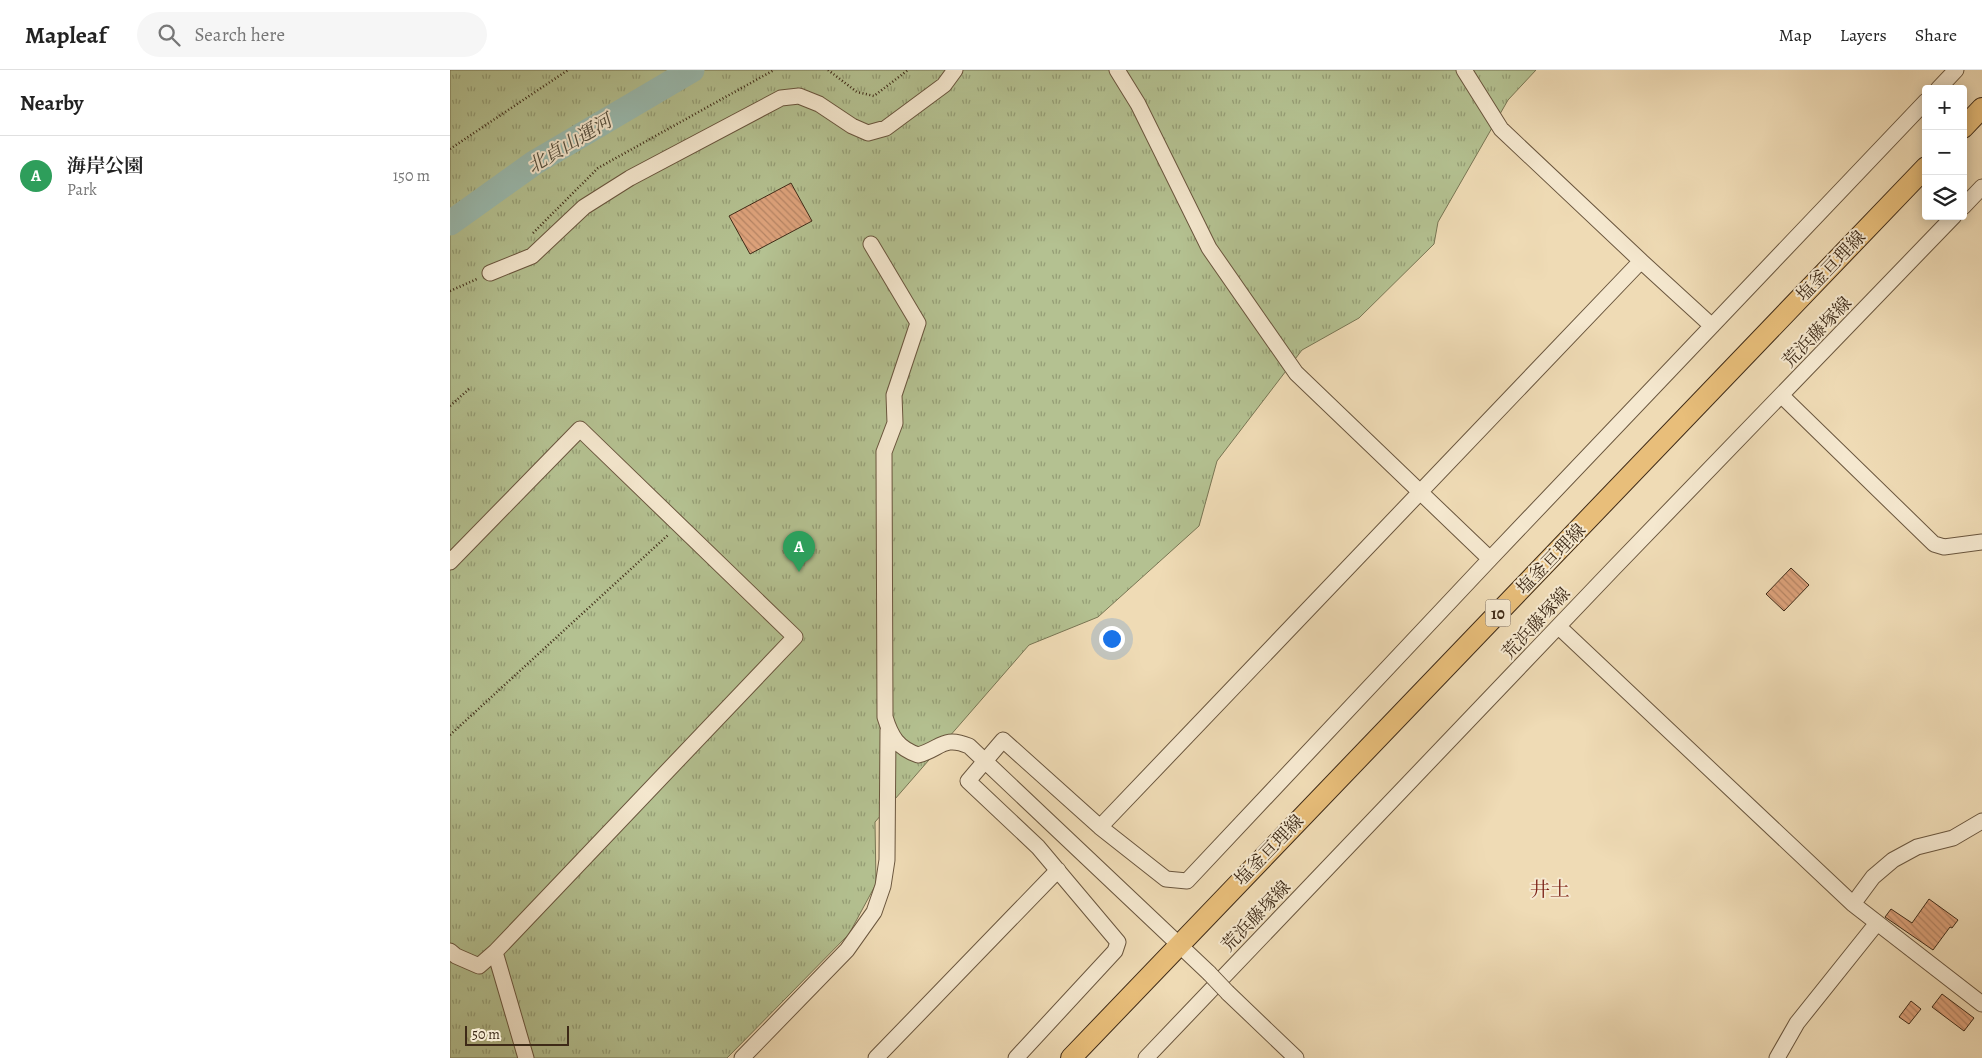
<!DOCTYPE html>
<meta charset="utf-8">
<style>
:root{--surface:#fff;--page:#f6f6f6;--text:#222;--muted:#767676;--line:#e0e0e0;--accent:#8f2418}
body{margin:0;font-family:Alegreya,"Noto Serif JP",serif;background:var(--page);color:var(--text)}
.controls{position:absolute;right:15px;top:15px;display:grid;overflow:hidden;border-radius:5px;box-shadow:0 2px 12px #0003}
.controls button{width:45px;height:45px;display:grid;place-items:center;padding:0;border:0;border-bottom:1px solid var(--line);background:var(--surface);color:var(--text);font:25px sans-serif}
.scale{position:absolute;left:15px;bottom:12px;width:104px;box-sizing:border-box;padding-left:5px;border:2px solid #3e2a17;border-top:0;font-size:14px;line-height:18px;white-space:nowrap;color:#3e2a17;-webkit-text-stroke:4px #f5e8cf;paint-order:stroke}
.you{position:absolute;left:661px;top:568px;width:18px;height:18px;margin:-12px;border:4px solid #fff;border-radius:50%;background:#1a73e8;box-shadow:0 0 0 8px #1a73e833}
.badge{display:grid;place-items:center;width:32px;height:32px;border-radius:50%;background:var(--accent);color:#fff;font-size:16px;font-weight:700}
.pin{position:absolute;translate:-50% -41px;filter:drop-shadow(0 1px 2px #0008)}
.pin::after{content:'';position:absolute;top:26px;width:18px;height:15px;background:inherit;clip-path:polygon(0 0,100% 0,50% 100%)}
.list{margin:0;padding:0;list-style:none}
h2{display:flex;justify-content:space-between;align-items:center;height:65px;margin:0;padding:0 20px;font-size:21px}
h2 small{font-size:16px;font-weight:400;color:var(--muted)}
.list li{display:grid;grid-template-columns:32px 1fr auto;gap:15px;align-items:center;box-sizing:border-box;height:80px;padding:0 20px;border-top:1px solid var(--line)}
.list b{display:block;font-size:19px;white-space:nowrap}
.list p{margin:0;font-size:16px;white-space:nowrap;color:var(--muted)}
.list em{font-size:16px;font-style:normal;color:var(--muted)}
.icon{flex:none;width:28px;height:28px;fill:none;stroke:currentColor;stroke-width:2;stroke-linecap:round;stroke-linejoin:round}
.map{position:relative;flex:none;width:1532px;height:988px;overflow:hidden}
header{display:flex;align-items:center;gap:30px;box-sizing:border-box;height:70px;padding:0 25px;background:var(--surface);border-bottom:1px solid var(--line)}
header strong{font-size:24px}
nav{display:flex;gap:28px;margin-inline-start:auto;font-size:18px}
.search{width:350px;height:45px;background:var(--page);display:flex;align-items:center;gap:12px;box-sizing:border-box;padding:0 18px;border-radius:28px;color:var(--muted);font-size:19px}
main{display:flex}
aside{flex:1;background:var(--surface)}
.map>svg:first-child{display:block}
</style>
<header>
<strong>Mapleaf</strong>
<div class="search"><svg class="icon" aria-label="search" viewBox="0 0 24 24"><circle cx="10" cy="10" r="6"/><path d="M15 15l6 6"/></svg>Search here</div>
<nav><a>Map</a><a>Layers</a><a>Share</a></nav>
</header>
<main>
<aside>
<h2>Nearby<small></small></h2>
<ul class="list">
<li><span class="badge" style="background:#2e9e5b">A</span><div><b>海岸公園</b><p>Park</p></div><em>150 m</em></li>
</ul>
</aside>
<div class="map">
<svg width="1532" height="988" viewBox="0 0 1532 988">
<defs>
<pattern id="park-tufts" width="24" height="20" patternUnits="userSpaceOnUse" patternTransform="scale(1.25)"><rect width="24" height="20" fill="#b4c191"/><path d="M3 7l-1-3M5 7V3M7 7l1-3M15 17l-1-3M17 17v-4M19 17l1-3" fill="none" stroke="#949d75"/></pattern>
<pattern id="building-back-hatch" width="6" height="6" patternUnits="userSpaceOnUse" patternTransform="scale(1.25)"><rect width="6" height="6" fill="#dda27b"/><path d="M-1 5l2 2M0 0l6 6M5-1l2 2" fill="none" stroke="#b58464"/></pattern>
</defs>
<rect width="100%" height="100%" fill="#efdbb5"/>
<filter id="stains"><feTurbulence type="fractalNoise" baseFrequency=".004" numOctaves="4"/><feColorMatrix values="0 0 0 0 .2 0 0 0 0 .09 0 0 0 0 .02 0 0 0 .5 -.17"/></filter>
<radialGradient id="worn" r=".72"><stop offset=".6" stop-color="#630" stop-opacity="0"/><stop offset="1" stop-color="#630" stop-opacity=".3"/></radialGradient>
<!-- park -->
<path fill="url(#park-tufts)" stroke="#797654" d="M0,0H1086L1058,30L988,152L984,174L909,248L852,280L767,391L749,456L648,547L579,575L425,752L426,814L399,864L277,988H0Z"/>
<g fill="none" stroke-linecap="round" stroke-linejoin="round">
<!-- river -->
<path stroke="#9abbb0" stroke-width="25" d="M0,153L84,93L242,0"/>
</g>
<!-- building -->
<path fill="url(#building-back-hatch)" stroke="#3e2a17" d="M341,113L362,151L300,184L279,146Z
M1341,498L1359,515L1334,541L1316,524Z
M1479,829L1508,850L1502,858L1500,857L1483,880L1435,847L1441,839L1462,853Z
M1492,924L1524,948L1514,961L1482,937Z
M1461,931L1471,939L1459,954L1449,947Z"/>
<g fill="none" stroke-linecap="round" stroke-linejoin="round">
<!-- minor casing -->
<g stroke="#6a563e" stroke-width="17">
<path id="minor" d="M667,0L688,34L759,178L846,303L1040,489
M1014,0L1051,59L1191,191
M1488,19L1506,0
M1513,137L1532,117
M421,174L468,253L444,325L445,353L434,382L435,647C441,667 448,678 468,685C491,679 493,665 519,676L759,903
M40,203L82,186L134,137L180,108L331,28L349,26L369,34L402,56L418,63L436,58L494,15L505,0
M1332,326L1484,474L1494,477L1532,472
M0,492L130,359L345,567L45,882L29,896L6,886L0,881
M1109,557L1403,834L1532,934
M650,757L1191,191L1262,256
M1403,834L1423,807L1443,790L1467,777L1503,768L1532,751
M45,882L76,988
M778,923L846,988
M292,988L397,880L424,842L433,816L437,790L438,660
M426,988L608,800
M566,988L665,881L668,872L588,777L518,711L553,670L650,757L716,809L737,811L1040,489L1476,31
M696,988L1163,499L1504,146
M1327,988L1347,953L1427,853"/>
</g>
<!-- major casing -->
<g stroke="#3e2a17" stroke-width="22">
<path id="major" d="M1513,58L1532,38
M621,988L1476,97"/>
</g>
<!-- path -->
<path stroke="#3e2a17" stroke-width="2.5" stroke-dasharray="1 2.5" stroke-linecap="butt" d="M378,0L407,22L424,26L458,0
M0,79L118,0
M83,163L148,98L324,0
M0,221L27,209
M0,336L19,319
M0,665L218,465"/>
<!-- minor -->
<use href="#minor" stroke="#f5e8cf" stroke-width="15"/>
<!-- major -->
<use href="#major" stroke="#e8be7a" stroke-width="20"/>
<!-- minor-bridge casing -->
<g stroke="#6a563e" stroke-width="17" stroke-linecap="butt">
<path id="minor-bridge" d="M759,903L778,923"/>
</g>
<!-- minor-bridge -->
<use href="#minor-bridge" stroke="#f5e8cf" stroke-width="15"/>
</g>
<g text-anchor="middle" stroke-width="4" stroke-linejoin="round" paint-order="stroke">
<!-- shield labels -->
<rect fill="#f5e8cf" stroke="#75634e" stroke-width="1" x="1035.5" y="529.5" width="25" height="27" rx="4"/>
<g font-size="16" font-weight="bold" fill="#3e2a17">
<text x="1048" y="549">10</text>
</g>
<!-- street labels -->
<g font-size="18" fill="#3e2a17" stroke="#f5e8cf">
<text transform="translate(1381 196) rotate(-46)" y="6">塩釜亘理線</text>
<text transform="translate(1367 262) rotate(-46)" y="6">荒浜藤塚線</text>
<text transform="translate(1101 489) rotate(-46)" y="6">塩釜亘理線</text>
<text transform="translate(1086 553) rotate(-47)" y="6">荒浜藤塚線</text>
<text transform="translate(819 780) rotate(-46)" y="6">塩釜亘理線</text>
<text transform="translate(806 846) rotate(-46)" y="6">荒浜藤塚線</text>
</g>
<!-- water labels -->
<g font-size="19" font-style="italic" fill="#554e3d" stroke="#f5e8cf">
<text transform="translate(119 73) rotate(-31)" y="7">北貞山運河</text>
</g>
<!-- quarter labels -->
<g font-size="20" fill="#7a1f14" stroke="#f5e8cf">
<text x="1100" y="826">井土</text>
</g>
</g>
<rect width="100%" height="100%" filter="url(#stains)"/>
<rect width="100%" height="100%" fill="url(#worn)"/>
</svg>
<div class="controls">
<button>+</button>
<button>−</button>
<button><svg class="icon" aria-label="layers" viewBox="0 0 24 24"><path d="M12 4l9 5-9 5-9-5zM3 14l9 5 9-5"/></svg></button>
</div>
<div class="scale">50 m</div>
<div class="you"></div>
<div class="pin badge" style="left:349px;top:502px;background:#2e9e5b">A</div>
</div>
</main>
